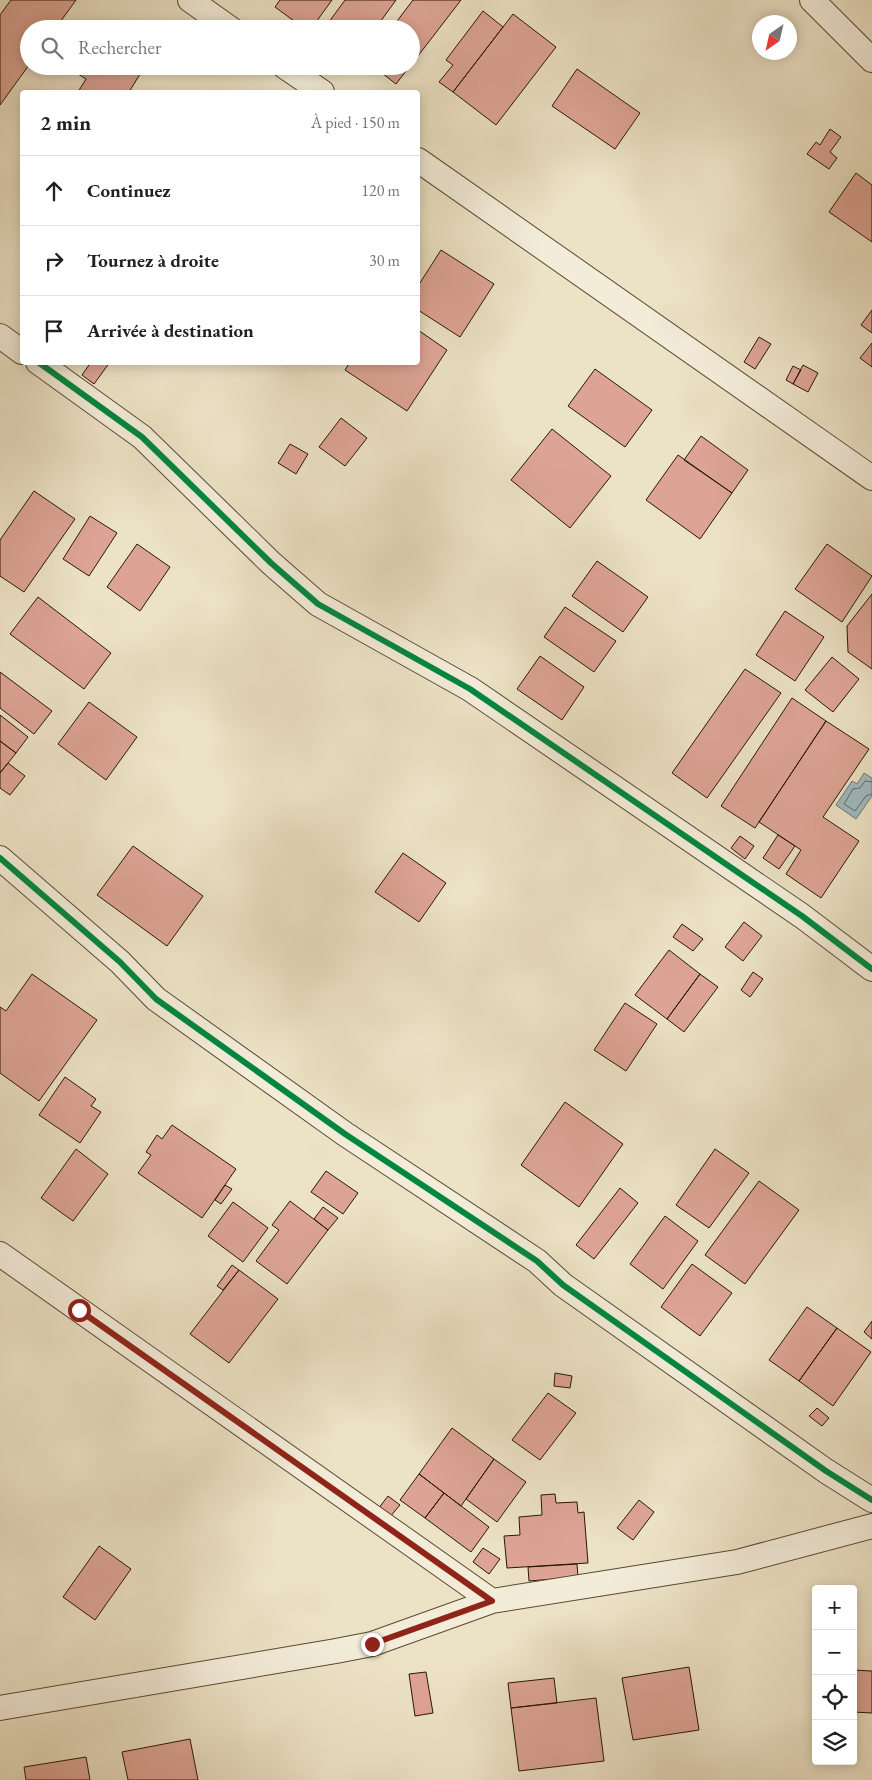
<!DOCTYPE html>
<html lang="fr">
<meta charset="utf-8">
<style>
:root{--surface:#fff;--page:#f2f2f2;--text:#202124;--muted:#757577;--line:#e0e0e0}
body{margin:0;font-family:"EB Garamond",serif;background:var(--page);color:var(--text)}
.controls{position:absolute;right:15px;bottom:15px;display:grid;overflow:hidden;border-radius:5px;box-shadow:0 2px 12px #0003}
.controls button{width:45px;height:45px;display:grid;place-items:center;padding:0;border:0;border-bottom:1px solid var(--line);background:var(--surface);color:var(--text);font:25px sans-serif}
.compass{position:absolute;left:752px;top:15px;width:45px;height:45px;border-radius:50%;background:var(--surface);box-shadow:0 2px 12px #0003;rotate:214deg}
.stop{position:absolute;width:15px;height:15px;margin:-11px;border:4px solid #8f2418;border-radius:50%;background:#fff}
.stop.end{background:#8f2418;border-color:#fff;box-shadow:0 1px 5px #0008}
.list{margin:0;padding:0;list-style:none}
h2{display:flex;justify-content:space-between;align-items:center;height:65px;margin:0;padding:0 20px;font-size:21px}
h2 small{font-size:16px;font-weight:400;color:var(--muted)}
.list li{display:grid;grid-template-columns:32px 1fr auto;gap:15px;align-items:center;box-sizing:border-box;height:70px;padding:0 20px;border-top:1px solid var(--line)}
.list b{display:block;font-size:19px;white-space:nowrap}
.list em{font-size:16px;font-style:normal;color:var(--muted)}
.icon{flex:none;width:28px;height:28px;fill:none;stroke:currentColor;stroke-width:2;stroke-linecap:round;stroke-linejoin:round}
.map{position:relative;flex:none;width:872px;height:1780px;overflow:hidden}
.search{position:absolute;background:var(--surface);box-shadow:0 2px 12px #0003;left:20px;top:20px;width:400px;height:55px;display:flex;align-items:center;gap:12px;box-sizing:border-box;padding:0 18px;border-radius:28px;color:var(--muted);font-size:19px}
.panel{position:absolute;background:var(--surface);box-shadow:0 2px 12px #0003;left:20px;top:90px;width:400px;height:275px;border-radius:5px}
.map>svg:first-child{display:block}
</style>
<div class="map">
<svg width="872" height="1780" viewBox="0 0 872 1780">
<rect width="100%" height="100%" fill="#ece2c5"/>
<filter id="stains"><feTurbulence type="fractalNoise" baseFrequency=".004" numOctaves="4"/><feColorMatrix values="0 0 0 0 .2 0 0 0 0 .09 0 0 0 0 .02 0 0 0 .5 -.17"/></filter>
<radialGradient id="worn" r=".72"><stop offset=".6" stop-color="#630" stop-opacity="0"/><stop offset="1" stop-color="#630" stop-opacity=".3"/></radialGradient>
<!-- water -->
<path fill="#9fbac0" stroke="#707974" d="M864,773L872,778V796L856,819L836,805L852,781L857,784Z"/>
<g fill="none" stroke-linecap="round" stroke-linejoin="round">
<!-- shore -->
<path stroke="#646860" stroke-width="1" d="M872,782L865,781L860,788L853,789L844,804L855,811L866,796L872,794"/>
</g>
<!-- building -->
<path fill="#dda495" stroke="#291701" d="M11,0H76L55,29H29V65L0,105V15Z
M280,0H332L311,29H305L275,7Z
M345,0H396L375,29H330L326,26Z
M413,0H461L411,65V29H391Z
M483,11L503,27L453,92L439,82L453,65L446,60Z
M513,14L556,47L496,125L453,92Z
M82,66H145L129,92H78L86,79L78,74Z
M373,66H410L396,84Z
M577,69L640,113L615,149L552,106Z
M830,129L841,137L830,152L837,158L829,169L807,154L816,142L820,145Z
M856,173L872,185V242L829,212Z
M441,250L494,284L460,337L418,310V286Z
M872,310V333L861,325Z
M418,330L447,350L407,411L345,370L350,362H418Z
M759,337L771,344L755,369L744,362Z
M872,343V367L860,358Z
M91,362H110L94,384L82,375Z
M803,365L818,373L808,392L793,384Z
M793,366L801,370L793,384L786,380Z
M595,369L652,410L625,447L568,406Z
M341,418L367,438L345,466L319,447Z
M552,429L611,476L570,528L511,480Z
M701,436L748,470L732,493L684,460Z
M290,444L308,454L296,474L278,463Z
M678,455L732,493L700,539L646,500Z
M34,491L75,519L24,592L0,576V540Z
M90,516L117,533L89,576L63,559Z
M137,544L170,567L140,611L107,587Z
M827,544L872,576L842,622L795,589Z
M597,561L648,597L623,632L572,596Z
M872,594V669L848,652L847,626Z
M38,597L111,653L84,689L10,634Z
M565,607L616,641L594,672L544,637Z
M785,611L824,637L795,681L756,655Z
M540,656L584,687L562,720L517,689Z
M832,657L859,679L833,712L805,690Z
M745,669L781,693L707,798L672,773Z
M0,672L52,711L34,734L0,708Z
M792,698L826,721L755,828L721,806Z
M89,702L137,737L106,780L58,744Z
M0,715L28,737L16,753L0,741Z
M826,721L869,749L823,817L859,841L821,898L786,874L801,850L759,822Z
M0,741L16,753L0,773Z
M8,763L25,776L10,795L0,788V773Z
M778,835L795,846L779,869L763,858Z
M740,836L754,846L745,859L731,848Z
M133,846L203,896L167,946L97,895Z
M403,853L446,883L419,922L375,892Z
M744,922L762,936L743,961L725,947Z
M682,924L703,939L693,951L673,937Z
M669,950L700,974L667,1019L635,995Z
M753,972L763,979L750,997L741,990Z
M32,974L97,1020L39,1101L0,1073V1007L6,1011Z
M700,974L718,987L684,1032L667,1019Z
M625,1003L657,1024L626,1071L594,1050Z
M65,1077L96,1099L91,1106L101,1112L80,1143L39,1115Z
M565,1102L623,1144L579,1207L521,1165Z
M172,1125L236,1169L202,1218L138,1173L151,1155L146,1152L157,1135L162,1139Z
M76,1149L108,1174L73,1221L41,1198Z
M715,1149L749,1173L709,1228L676,1205Z
M326,1171L358,1193L343,1214L311,1192Z
M759,1181L799,1210L745,1284L705,1255Z
M225,1185L232,1189L221,1204L215,1200Z
M620,1188L638,1203L594,1259L576,1245Z
M290,1201L328,1230L287,1284L256,1261L279,1230L272,1225Z
M233,1202L268,1228L243,1262L208,1236Z
M323,1207L338,1218L328,1230L314,1219Z
M665,1216L698,1241L663,1289L630,1264Z
M692,1264L732,1293L700,1336L661,1307Z
M232,1265L239,1270L223,1290L217,1286Z
M239,1270L278,1299L229,1363L190,1334Z
M807,1307L837,1328L799,1381L769,1360Z
M872,1321V1339L864,1332Z
M837,1328L871,1352L833,1406L799,1381Z
M555,1373L572,1376L570,1388L554,1386Z
M548,1393L576,1413L540,1460L512,1440Z
M817,1408L829,1418L822,1426L809,1416Z
M452,1428L494,1459L461,1506L419,1474Z
M494,1459L526,1482L497,1522L466,1499Z
M419,1474L444,1493L425,1518L400,1500Z
M444,1493L489,1527L471,1552L425,1518Z
M555,1494L556,1503L577,1502L578,1513L584,1512L588,1563L507,1568L504,1536L520,1535L519,1517L542,1515L541,1495Z
M388,1496L400,1505L389,1518L378,1509Z
M639,1500L654,1512L633,1540L617,1528Z
M99,1546L131,1569L95,1620L63,1597Z
M483,1548L500,1559L489,1574L473,1562Z
M577,1564L578,1577L529,1581L528,1567Z
M689,1667L699,1730L633,1740L622,1678Z
M853,1670L872,1671V1713L853,1712Z
M426,1672L433,1713L415,1716L409,1674Z
M554,1678L557,1703L511,1708L508,1683Z
M596,1698L604,1761L519,1771L511,1708Z
M190,1739L198,1780H128L122,1752Z
M86,1757L90,1780H26L24,1767Z"/>
<g fill="none" stroke-linecap="round" stroke-linejoin="round">
<!-- minor casing -->
<g stroke="#5a4a32" stroke-width="26">
<path id="minor" d="M190,0L231,29
M812,0L872,60
M284,66L322,92
M418,160L872,478
M0,336L22,352
M38,362L142,437L271,563L318,604L470,689L802,916L872,969
M0,858L120,962L156,999L345,1134L537,1261L563,1285L826,1471L872,1500
M0,1254L492,1601
M0,1708L336,1651L372,1644L492,1601L737,1562L872,1526"/>
</g>
<!-- minor -->
<use href="#minor" stroke="#f3ecd9" stroke-width="24"/>
<!-- cycleway casing -->
<g stroke="#f3ecd9" stroke-width="9">
<path id="cycleway" d="M38,362L142,437L271,563L318,604L470,689L802,916L872,969
M0,858L120,962L156,999L345,1134L537,1261L563,1285L826,1471L872,1500"/>
</g>
<!-- cycleway -->
<use href="#cycleway" stroke="#00873e" stroke-width="6"/>
</g>
<g fill="none" stroke-linecap="round" stroke-linejoin="round">
<!-- route -->
<path stroke="#8f2418" stroke-width="6" d="M79,1310L492,1601L372,1644"/>
</g>
<rect width="100%" height="100%" filter="url(#stains)"/>
<rect width="100%" height="100%" fill="url(#worn)"/>
</svg>
<div class="controls">
<button>+</button>
<button>−</button>
<button><svg class="icon" aria-label="locate" viewBox="0 0 24 24"><circle cx="12" cy="12" r="6"/><path d="M12 2v4M12 18v4M2 12h4M18 12h4"/></svg></button>
<button><svg class="icon" aria-label="layers" viewBox="0 0 24 24"><path d="M12 4l9 5-9 5-9-5zM3 14l9 5 9-5"/></svg></button>
</div>
<svg class="compass" viewBox="-18 -18 36 36"><path d="M0-13l5 13h-10z" fill="#e53935"/><path d="M0 13l5-13h-10z" fill="#757577"/></svg>
<div class="stop" style="left:79px;top:1310px"></div>
<div class="stop end" style="left:372px;top:1644px"></div>
<div class="search"><svg class="icon" aria-label="search" viewBox="0 0 24 24"><circle cx="10" cy="10" r="6"/><path d="M15 15l6 6"/></svg>Rechercher</div>
<section class="panel">
<h2>2 min<small>À pied · 150 m</small></h2>
<ul class="list">
<li><svg class="icon" aria-label="ahead" viewBox="0 0 24 24"><path d="M12 20V5M6 11l6-6 6 6"/></svg><div><b>Continuez</b></div><em>120 m</em></li>
<li><svg class="icon" aria-label="right" viewBox="0 0 24 24"><path d="M7 20v-9h11M14 6l5 5-5 5"/></svg><div><b>Tournez à droite</b></div><em>30 m</em></li>
<li><svg class="icon" aria-label="arrive" viewBox="0 0 24 24"><path d="M6 21V4h12l-3 4 3 4H6"/></svg><div><b>Arrivée à destination</b></div></li>
</ul>
</section>
</div>
